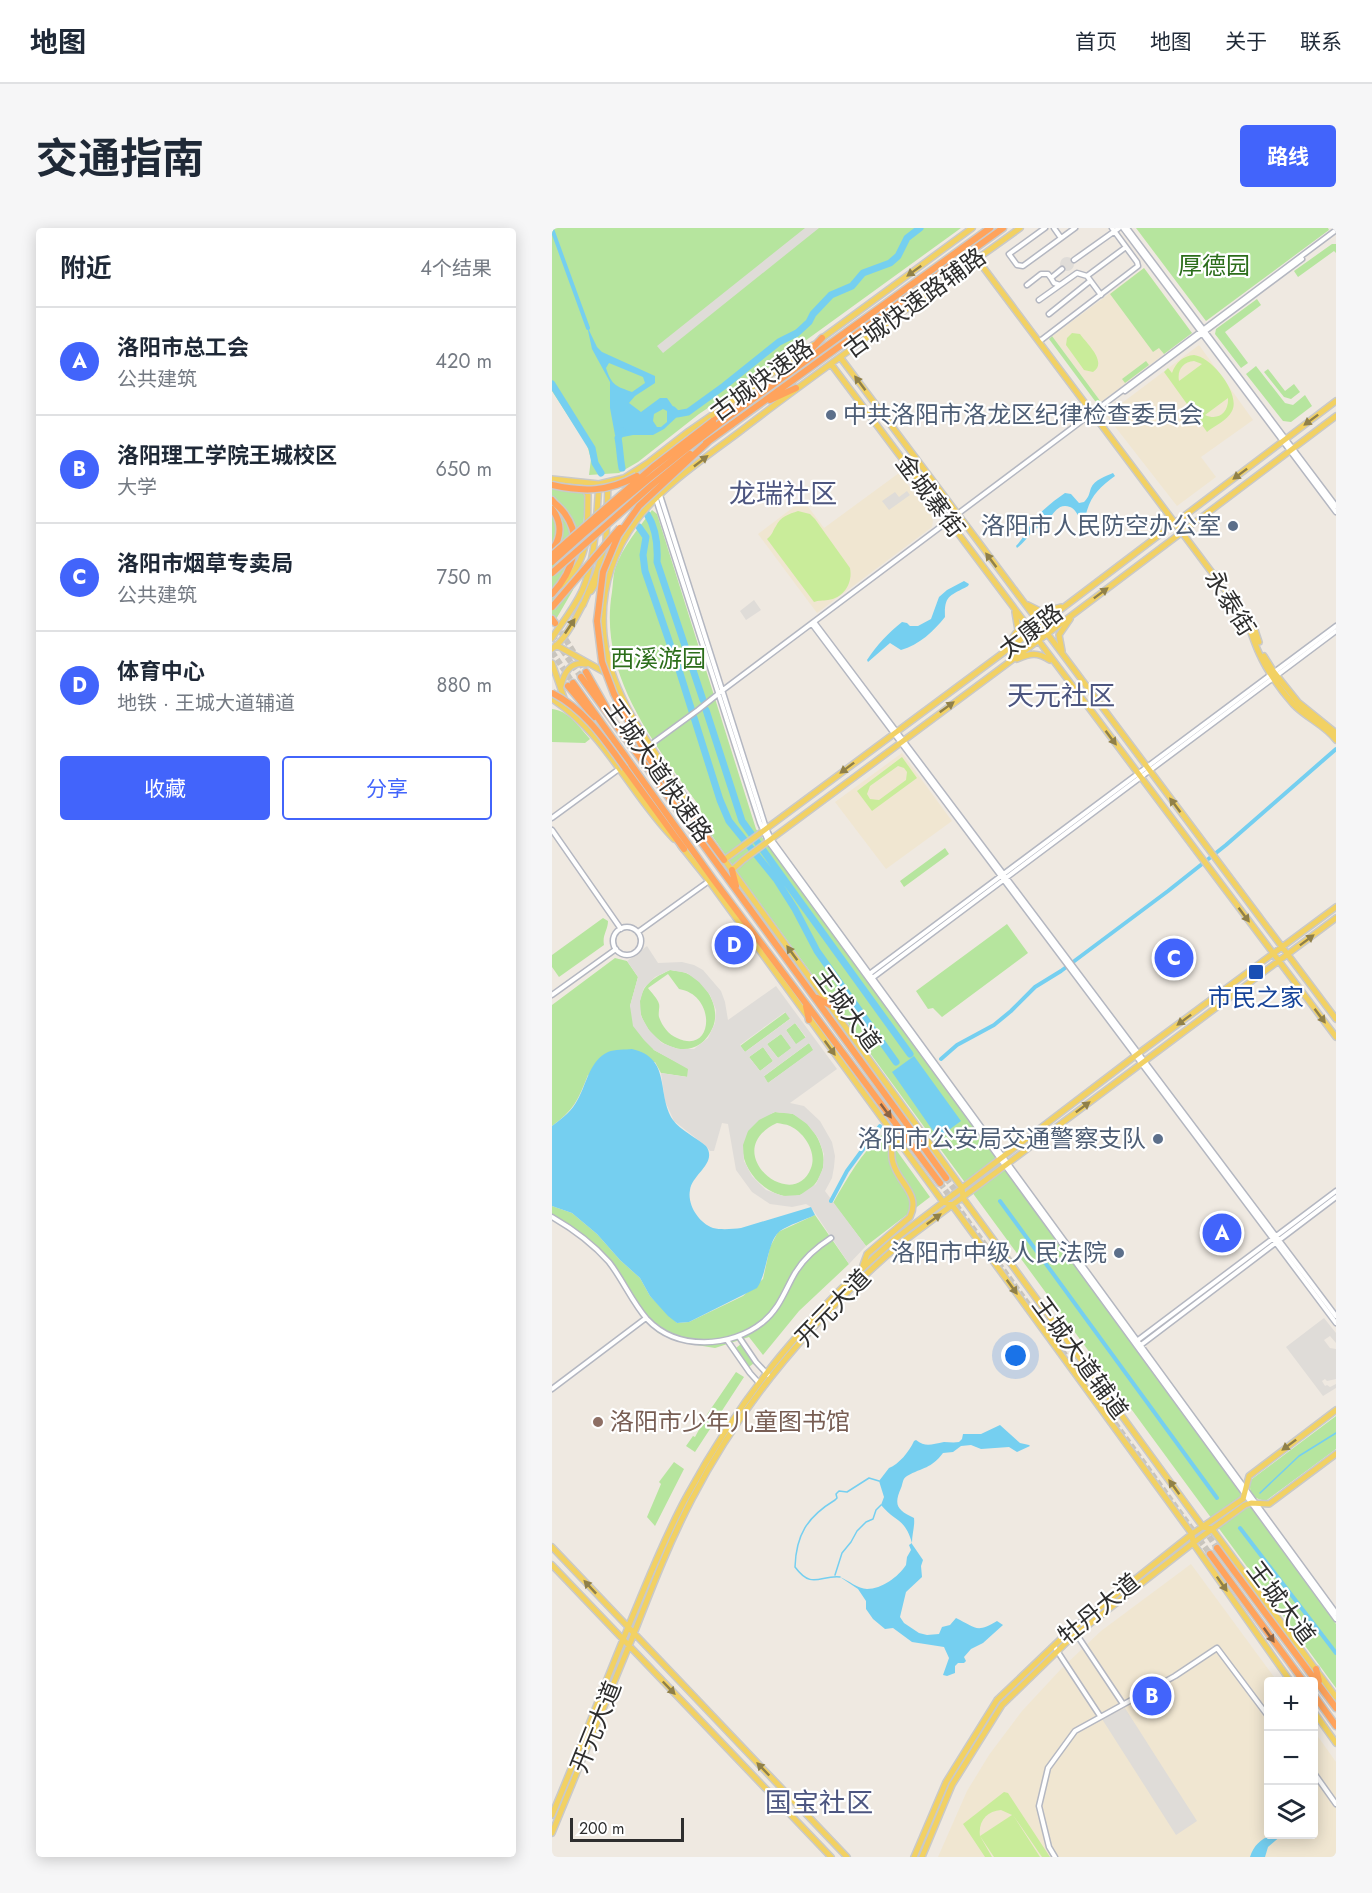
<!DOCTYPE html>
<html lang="zh">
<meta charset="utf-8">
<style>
:root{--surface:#fff;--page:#f6f6f7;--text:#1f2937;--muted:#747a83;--line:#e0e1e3;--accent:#4264fb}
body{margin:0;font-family:Jost,"Noto Sans SC",sans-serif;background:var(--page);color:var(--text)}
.controls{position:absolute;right:18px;bottom:18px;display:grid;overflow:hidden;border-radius:6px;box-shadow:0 3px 15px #0003}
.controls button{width:54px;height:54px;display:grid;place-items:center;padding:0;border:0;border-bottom:2px solid var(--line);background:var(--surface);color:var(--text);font:30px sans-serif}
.scale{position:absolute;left:18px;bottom:15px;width:114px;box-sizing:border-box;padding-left:6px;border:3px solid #2e2e2e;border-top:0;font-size:16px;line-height:21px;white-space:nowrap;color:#2e2e2e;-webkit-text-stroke:4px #fff;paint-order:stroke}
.you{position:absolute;left:464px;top:1128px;width:21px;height:21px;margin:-15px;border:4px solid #fff;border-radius:50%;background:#1a73e8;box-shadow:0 0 0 9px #1a73e833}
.badge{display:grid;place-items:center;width:39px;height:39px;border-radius:50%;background:var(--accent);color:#fff;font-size:20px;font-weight:700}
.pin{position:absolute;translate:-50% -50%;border:3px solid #fff;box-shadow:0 2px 6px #0006}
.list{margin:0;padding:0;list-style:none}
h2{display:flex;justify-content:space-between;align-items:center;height:78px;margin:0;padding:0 24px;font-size:26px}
h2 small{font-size:20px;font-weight:400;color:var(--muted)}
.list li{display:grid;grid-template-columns:39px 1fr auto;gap:18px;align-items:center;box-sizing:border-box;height:108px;padding:0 24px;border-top:2px solid var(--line)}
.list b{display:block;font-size:22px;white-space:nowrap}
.list p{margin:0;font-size:20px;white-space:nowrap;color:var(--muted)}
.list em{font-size:20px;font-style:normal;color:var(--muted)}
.actions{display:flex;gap:12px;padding:18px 24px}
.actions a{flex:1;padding:14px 0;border:2px solid var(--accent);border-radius:6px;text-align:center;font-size:21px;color:var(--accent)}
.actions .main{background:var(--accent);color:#fff}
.icon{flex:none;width:33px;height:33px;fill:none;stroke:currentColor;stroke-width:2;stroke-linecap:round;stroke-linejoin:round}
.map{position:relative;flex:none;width:784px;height:1629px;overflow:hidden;border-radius:6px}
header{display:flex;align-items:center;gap:36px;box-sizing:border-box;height:84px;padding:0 30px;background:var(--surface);border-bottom:2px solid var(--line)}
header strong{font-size:28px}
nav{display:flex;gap:33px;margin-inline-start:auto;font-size:21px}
.intro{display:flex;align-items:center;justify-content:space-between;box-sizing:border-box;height:144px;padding:0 36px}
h1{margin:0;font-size:42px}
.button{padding:15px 27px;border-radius:6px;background:var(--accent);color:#fff;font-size:21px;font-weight:700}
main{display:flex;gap:36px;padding:0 36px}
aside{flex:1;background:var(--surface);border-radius:6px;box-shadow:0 3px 15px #0003}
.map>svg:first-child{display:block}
</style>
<header>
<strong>地图</strong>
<nav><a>首页</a><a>地图</a><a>关于</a><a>联系</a></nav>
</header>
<div class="intro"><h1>交通指南</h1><a class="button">路线</a></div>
<main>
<aside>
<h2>附近<small>4个结果</small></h2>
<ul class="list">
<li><span class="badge">A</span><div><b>洛阳市总工会</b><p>公共建筑</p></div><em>420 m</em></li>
<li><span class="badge">B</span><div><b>洛阳理工学院王城校区</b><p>大学</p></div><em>650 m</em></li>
<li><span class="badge">C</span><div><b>洛阳市烟草专卖局</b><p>公共建筑</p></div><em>750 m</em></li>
<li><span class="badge">D</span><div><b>体育中心</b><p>地铁 · 王城大道辅道</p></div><em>880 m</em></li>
</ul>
<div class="actions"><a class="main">收藏</a><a>分享</a></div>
</aside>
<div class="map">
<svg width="784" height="1629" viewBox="0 0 784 1629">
<rect width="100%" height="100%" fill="#efe9e1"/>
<!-- education -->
<path fill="#f0e6d1" d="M592,40L640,105L549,174L500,108Z
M647,117L701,192L649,229L664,249L625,278L554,187Z
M347,245L380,289L381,293L380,299L265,385L206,306L251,272L272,300Z
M350,525L400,593L334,641L283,574Z
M639,1336L725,1453L716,1454V1606H762V1503L784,1534V1629H386L415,1563L437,1527L470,1483L509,1441L549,1403Z"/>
<!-- green -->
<path fill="#b6e59e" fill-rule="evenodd" d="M0,0H409L217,139L147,186L86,234L67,245L37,247L39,231L35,217L0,163Z
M584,0H776L777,2L654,93Z
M780,16H784V25L782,23L746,49L742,43Z
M592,40L640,105L612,126L607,120L601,124L558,66Z
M705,71L709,77L673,104L696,135L689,140L663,106L664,101Z
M500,108L549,174L543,173L497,111Z
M594,133L597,137L573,155L570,151Z
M704,138L733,175L741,177L753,167L760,178L739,194L731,193L694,146Z
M716,141L733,163L742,156L748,164L739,171L732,169L712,144Z
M0,258L32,263L34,266L29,322L21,362L0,398Z
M100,282L105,286L204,601L784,1396V1460L188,648L152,596L148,579C102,515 46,447 60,364C61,356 61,348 63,341C70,319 87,300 100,282Z
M0,481C16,482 28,500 38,511L33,515L0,514Z
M393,620L397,626L352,659L348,653Z
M51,690L56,693C56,702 50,707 52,717L7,749L0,739V727Z
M455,696L476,725L390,789L381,780L376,781L364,763Z
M63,730L75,733L86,749L78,778L102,822L136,840V849L109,845L103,834L36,847C26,872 22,882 0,898V777Z
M118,742C123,743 131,743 136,746C154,754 169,779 161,799C139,851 70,800 92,761C98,751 108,747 118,742ZM116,746L127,761C165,767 162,828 125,810C117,807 110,798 107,789C106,785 108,779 107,776C106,771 99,764 96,760Z
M234,784L239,790L193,824L188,818Z
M243,795L254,810L244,817L234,802Z
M229,806L240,820L226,830L215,816Z
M257,815L262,822L216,855L211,849Z
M211,819L221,833L208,843L197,829Z
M223,884C229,885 236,884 241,886C261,894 277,923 270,943C245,1009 155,930 206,892C211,888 218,886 223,884ZM225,895C229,896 234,896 238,898C253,905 265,925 259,940C241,987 165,923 225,895Z
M332,905L378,969L314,1018L281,975C296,949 309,925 332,905Z
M0,978L20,985L45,1006L68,1032L88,1050L98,1068L125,1095L137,1094L191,1068L211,1051L218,1019L226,1004L263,987L297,1036L247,1083L211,1127L197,1109L163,1120L132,1115L106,1105L56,1036L41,1019L18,1000L0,991Z
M189,1116L202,1135L197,1139L184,1120Z
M184,1144L192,1149L143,1224L134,1218L141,1208L143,1209L156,1185Z
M784,1188V1221L715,1272C702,1273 694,1263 700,1251Z
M122,1234L132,1241L103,1298L95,1289L109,1256L107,1254Z"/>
<!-- pitch -->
<path fill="#c9ec9a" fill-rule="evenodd" d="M520,105L528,106C535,116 556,134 541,144L532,142L514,117L515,110Z
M642,127C660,129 689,166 680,183C675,193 663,197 655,204L612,144L616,140L620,145C624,134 631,128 642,127ZM642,133L650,136L627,153C625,142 631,134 642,133ZM676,170C677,185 666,193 653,187Z
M246,283L258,286L263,291L298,340C301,355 292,370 276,372C270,373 267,372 262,374L215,311C221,306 220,304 224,298C228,289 237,286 246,283Z
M350,529L365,550L320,583L305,563ZM346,538L352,540L355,544L354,552L327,572L318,571L315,566L318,558Z
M452,1564L456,1565L498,1629H490L461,1587L488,1629H442L428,1608L440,1629H433L411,1596ZM449,1582L460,1587L428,1608C426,1593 435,1583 449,1582Z"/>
<!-- plaza -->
<path fill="#dfdcd8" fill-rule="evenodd" d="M253,0H267L111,125L105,118Z
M508 36a7 7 0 1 1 14 0a7 7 0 1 1-14 0Z
M355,263L358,267L337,282L330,273L343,264L347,269Z
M202,372L209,382L194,392L188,383Z
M95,718L106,735L130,734L142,737L151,742L169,763L173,774L176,792L224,758L285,841L238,875L252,878L268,893L280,914L283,928L282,939L280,950L273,963L314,1018L297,1036L259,979L254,976L240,979L218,976L200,964L184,942L176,896L170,895L162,923H158L154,918L122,893L113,873L109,845L135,849L136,841L102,822L92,812L81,798L78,778L86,749L75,733ZM118,742L135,745L147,754L158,767L164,782L163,795L156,810L142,821H126L110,815L97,802L89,788L88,773L92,760L103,749ZM233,784L238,791L193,824L188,817ZM243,795L254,809L244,816L234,802ZM229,806L239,820L226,830L215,816ZM257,815L261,822L216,855L212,848ZM211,819L221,833L208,843L197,829ZM223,884L241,886L255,896L266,910L272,926L271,940L264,956L248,967L231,968L214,962L200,948L192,933L191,917L196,903L207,892Z
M772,1090L784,1105V1115L778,1108L772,1112L778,1120L784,1121V1151L775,1153L773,1151L770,1153L773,1158L775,1157L778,1159L784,1156V1160L771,1168L734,1119Z
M573,1480L645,1593L624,1607L550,1491Z"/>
<!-- water -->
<path fill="#75cff0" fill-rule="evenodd" d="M35,98L45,119L50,124L103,148V155L83,168L77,175L89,184L108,170H115L127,187L112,201L101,207H81L66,210L63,207L58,180V154L40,121ZM57,135L91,149L93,155L80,164C64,158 60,158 54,140ZM111,181L115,183V194L109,199H105L101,193L102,186Z
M561,245L563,248C546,260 536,271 533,292L530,293C526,289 524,281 518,279C505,274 500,289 493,296C490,299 484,300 481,303C475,309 472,315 465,320L464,318C470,312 473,305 478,298C487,284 500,274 513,265L519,266L527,275L532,274C537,269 537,266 539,260C542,252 554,248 561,245Z
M412,353L417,356L416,358C398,368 392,367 393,389C382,403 367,417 349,422L338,415L316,434L315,432C325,417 336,405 350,394L355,395L358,398H366L379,391L387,369L395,362Z
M80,821C120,830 104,866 121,892C128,902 145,910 154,918C166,935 140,946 138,962C135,977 147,995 161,1000C169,1002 181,1001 189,1000L259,979L263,987C252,992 237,997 228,1003C215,1013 216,1044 205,1060L137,1094L125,1095L116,1088L98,1068L88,1050L68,1032L45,1006L20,985L0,978V898C11,890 20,883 26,871C35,855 38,832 56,824C63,821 73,822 80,821Z
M362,828L409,893L386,910L340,844Z
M448,1197L468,1215L477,1217L478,1218L465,1224L457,1219L429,1221L419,1217L409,1218L401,1224L391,1225C379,1241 371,1239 355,1248C350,1251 351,1256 349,1260C341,1278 346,1282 362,1290C363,1298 360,1306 360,1315V1316L371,1332L369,1338L370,1349L354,1364L348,1389L352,1395L367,1405L375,1407L387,1406L390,1399L398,1397L404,1390C423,1399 424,1406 445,1393L451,1397L431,1415L419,1421L412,1429L414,1433L412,1435H406L403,1438V1445L395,1448L391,1447L397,1430L392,1419L360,1414L341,1400L333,1401L321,1391L314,1381V1373L306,1361L288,1349C296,1352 306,1361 315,1361C330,1361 346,1349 354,1337L355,1329L359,1322L357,1317L360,1315C353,1290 343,1294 329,1277L332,1269L327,1253L337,1240C347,1236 357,1224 362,1213L364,1212C374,1220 380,1216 392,1214C397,1214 401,1215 407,1214L410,1211L411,1206H429Z
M719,1607H730L716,1619L713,1629H698C702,1617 708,1612 719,1607Z"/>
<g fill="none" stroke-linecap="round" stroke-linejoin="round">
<!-- stream -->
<path stroke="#75cff0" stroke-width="1.5" d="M708,1265L747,1228L784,1205
M283,1347L290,1325L299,1314L305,1303L314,1294L321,1291L324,1282L329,1277
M288,1349C268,1347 260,1362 243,1339C244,1307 255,1289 283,1272L285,1270L284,1266L287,1263L295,1264L317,1250L327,1253"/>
<!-- canal -->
<path stroke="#75cff0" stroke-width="4" d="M0,1L36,100
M389,831L405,817L442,797L459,783L483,759L509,743L616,663L674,617L784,521
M279,973L295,943L328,898
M448,973L665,1270
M688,1300L784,1425"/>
<!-- river -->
<path stroke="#75cff0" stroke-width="7" d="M0,156L40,220L43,235L49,245
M121,182L125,186L136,184L172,158L227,114L245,105L257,94L261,86L279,67L300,58L311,45L338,35L346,28L355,10L368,0
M70,240C68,230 68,220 66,210L70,203
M95,286C104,300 106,317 105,334L151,472
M87,299L94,309L91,327L93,343L127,442L168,572L177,593L224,651L243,681L265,723L344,834
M154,482L190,593L358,826"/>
<!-- highway-tunnel -->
<path stroke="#c8c4bd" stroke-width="6" stroke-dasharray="6 3" stroke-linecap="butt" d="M4,396L34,444
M0,407L29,449
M0,424L21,455
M394,950L412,974
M388,955L658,1326
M652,1301L665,1320"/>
<!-- minor casing -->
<g stroke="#b4b7c1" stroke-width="7">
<path id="minor" d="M493,0L457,26L465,37L471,38L523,0
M502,0L509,10
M571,0L784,284
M575,0L784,278
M522,32L567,0
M535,48L549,67
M499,50L502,55L508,57
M475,57L489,46H496L499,50L510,41
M487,72L525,45L535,48L574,19
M497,86L538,53
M488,113L586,38L585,34L560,0
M573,163L750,31
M108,267L214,600L219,611L784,1385
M104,271L208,595L216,613L784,1391
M262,394L784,1088
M260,396L784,1095
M98,517L146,482L171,462L784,2
M0,590L67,541
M0,602L69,701
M61 713a14 14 0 1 1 28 0a14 14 0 1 1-28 0Z
M86,704L157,653
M316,747L784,398
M319,751L784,403
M0,767L64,721
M0,989C21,1001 41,1016 57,1034C71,1052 80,1074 95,1091C125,1123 179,1120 211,1094C228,1080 233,1062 243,1045C252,1030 265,1019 279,1010
M187,1109L204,1134L216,1147
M175,1112L198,1145L207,1155
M586,1112L784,963
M589,1117L784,969
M0,1161L94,1090
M521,1401L571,1476
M502,1418L548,1488
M762,1545L784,1576
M503,1629L497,1619L487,1578L496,1540L523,1503L623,1448L665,1420L716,1488"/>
</g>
<!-- major casing -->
<g stroke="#c9c9c9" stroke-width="8">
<path id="major" d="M425,31L691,386C698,399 701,412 707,425C715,443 728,461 741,476C754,490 773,497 784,512
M269,111L420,0
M288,129L784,791
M279,136L784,809
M0,251L47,256L72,250L97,234L137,203L261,117
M8,358C39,332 35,304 36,267L32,260
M39,363L50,346
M31,377L44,346L54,314L56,255
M476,377L490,384L509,379
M695,387L702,399L707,414
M0,410C10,395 22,380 30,363C44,331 44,292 47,257
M4,417L56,446
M454,419L466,402L463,384
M0,421C14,411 23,391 31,376
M510,423L507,407L518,391
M712,428L722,444L746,474L784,505
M465,431C479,425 485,424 498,432
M0,435L13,473
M9,458C12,445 18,433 34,436
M0,471C53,505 79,567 122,611
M156,606C146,590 136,573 125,557C94,511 58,465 52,408C48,367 59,327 84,293C107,261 154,229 186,205C278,134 374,68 468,0
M129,618L157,653L391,974L400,977L406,985L640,1306L641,1315L739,1454
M171,630L410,960L411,970L651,1299L660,1301L784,1469
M172,632L479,404L784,173
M180,642L191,632L495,406L784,188
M311,1037L315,1026L358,989C369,966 347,956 341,935C338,926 341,916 340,906
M0,1319L295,1629
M0,1337L279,1629
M762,1484L784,1515
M0,1587C30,1516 57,1444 87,1373C102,1337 117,1300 136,1266C191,1165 257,1085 343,1011L587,825L784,679
M0,1605C27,1540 54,1474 81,1408C99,1362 117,1315 140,1271C191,1172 264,1088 348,1016L784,690
M362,1629L394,1554L445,1472L513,1407L640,1306L691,1271L697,1248L784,1182
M370,1629L400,1557L450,1477L517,1412L641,1315L693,1277L699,1275L717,1276L784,1226"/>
</g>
<!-- highway casing -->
<g stroke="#c9c9c9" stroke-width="9">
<path id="highway" d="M245,136L270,110
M201,171L438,0
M218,172L244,160
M161,193L205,164
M179,197L451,0
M0,272C4,277 10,281 13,286C32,312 20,345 0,366
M0,281C10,294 10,309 0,322
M0,391L3,395
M34,444L55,481
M29,449L394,950
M21,455L161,651L388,955
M16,458L42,489
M94,526L172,632
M73,540L132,621
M180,642L184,658
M265,770L278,777
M254,778L257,792
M665,1320L784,1480
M658,1326L752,1454
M764,1441L767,1453
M762,1467L784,1498"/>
</g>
<!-- minor -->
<use href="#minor" stroke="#fff" stroke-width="4"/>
<!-- major -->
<use href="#major" stroke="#f2d163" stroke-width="5"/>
<!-- highway -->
<use href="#highway" stroke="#ffa35c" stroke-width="6"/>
<!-- highway-bridge casing -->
<g stroke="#c9c9c9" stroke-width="9" stroke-linecap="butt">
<path id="highway-bridge" d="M154,215L179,197
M0,257C31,264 56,264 85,248
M0,327L101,239L161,193
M0,334C64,276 130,222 201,171
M0,345L100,257L138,226
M0,379L68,300
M0,465C32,481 52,511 73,540
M94,526L62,466L50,434L45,393L51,344L66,308L87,278L157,213"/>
</g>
<!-- highway-bridge -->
<use href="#highway-bridge" stroke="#ffa35c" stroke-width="6"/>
</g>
<!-- one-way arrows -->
<defs><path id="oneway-solid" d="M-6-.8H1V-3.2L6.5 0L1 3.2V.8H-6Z" transform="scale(1.5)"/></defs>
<g fill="#908048">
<use href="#oneway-solid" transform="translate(362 43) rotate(144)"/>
<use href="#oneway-solid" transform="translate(308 155) rotate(-127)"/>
<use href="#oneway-solid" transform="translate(759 192) rotate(143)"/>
<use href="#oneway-solid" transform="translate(149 233) rotate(-38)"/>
<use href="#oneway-solid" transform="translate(688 246) rotate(143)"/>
<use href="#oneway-solid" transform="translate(439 332) rotate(-127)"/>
<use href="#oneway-solid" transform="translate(549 365) rotate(-37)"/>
<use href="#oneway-solid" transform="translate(18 398) rotate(-56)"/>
<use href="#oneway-solid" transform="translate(395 479) rotate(-36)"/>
<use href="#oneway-solid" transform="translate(559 510) rotate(53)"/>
<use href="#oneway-solid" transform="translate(295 540) rotate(143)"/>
<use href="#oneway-solid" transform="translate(623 577) rotate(-127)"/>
<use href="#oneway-solid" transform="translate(692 687) rotate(53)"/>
<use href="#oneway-solid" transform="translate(755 712) rotate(-37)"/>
<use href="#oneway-solid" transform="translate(240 725) rotate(-126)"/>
<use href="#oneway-solid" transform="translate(768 788) rotate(53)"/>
<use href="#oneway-solid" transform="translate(632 792) rotate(143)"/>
<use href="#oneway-solid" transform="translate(278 820) rotate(54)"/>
<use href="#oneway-solid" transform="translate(531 879) rotate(-37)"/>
<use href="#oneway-solid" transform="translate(382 991) rotate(-36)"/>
<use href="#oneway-solid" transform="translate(460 1059) rotate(54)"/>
<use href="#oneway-solid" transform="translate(737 1217) rotate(143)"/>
<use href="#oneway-solid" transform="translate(622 1259) rotate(-126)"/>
<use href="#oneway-solid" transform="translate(670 1356) rotate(55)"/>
<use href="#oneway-solid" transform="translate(38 1359) rotate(-133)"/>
<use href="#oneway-solid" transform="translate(117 1460) rotate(46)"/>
<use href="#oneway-solid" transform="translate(211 1541) rotate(-134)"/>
</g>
<g fill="#8c6343">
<use href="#oneway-solid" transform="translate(334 883) rotate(53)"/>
<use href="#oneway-solid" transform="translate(717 1407) rotate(54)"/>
</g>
<!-- markers -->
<g fill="#5c6f8a" stroke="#fff" stroke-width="2">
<circle cx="279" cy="187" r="6"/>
<circle cx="681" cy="298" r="6"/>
<circle cx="606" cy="911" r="6"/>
<circle cx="567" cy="1025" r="6"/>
</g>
<rect fill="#1a4fb4" stroke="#fff" stroke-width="2" x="696" y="736" width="16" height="16" rx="3"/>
<circle fill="#8d6e63" stroke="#fff" stroke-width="2" cx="46" cy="1194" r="6"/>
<g text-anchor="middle" stroke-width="4.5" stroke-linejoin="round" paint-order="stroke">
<!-- park labels -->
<g font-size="24" fill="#2c6e1b" stroke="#fff">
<text x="662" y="46">厚德园</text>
<text x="106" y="439">西溪游园</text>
</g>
<!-- street labels -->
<g font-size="24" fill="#2e2e2e" stroke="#fff">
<text transform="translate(363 75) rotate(-36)" y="8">古城快速路辅路</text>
<text transform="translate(210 152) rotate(-36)" y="8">古城快速路</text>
<text transform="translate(378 268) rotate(53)" y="8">金城寨街</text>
<text transform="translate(678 375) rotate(58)" y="8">永泰街</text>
<text transform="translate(479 403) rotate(-37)" y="8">太康路</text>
<text transform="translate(106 543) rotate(55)" y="8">王城大道快速路</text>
<text transform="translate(295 782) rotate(54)" y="8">王城大道</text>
<text transform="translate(281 1080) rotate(-46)" y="8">开元大道</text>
<text transform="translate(528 1130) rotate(54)" y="8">王城大道辅道</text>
<text transform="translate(729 1375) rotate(53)" y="8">王城大道</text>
<text transform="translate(547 1381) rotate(-39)" y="8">牡丹大道</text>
<text transform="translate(44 1499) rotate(-68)" y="8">开元大道</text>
</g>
<!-- service labels -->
<g font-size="24" fill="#4e5e75" stroke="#fff" text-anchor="end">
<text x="291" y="195" text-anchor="start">中共洛阳市洛龙区纪律检查委员会</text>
<text x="669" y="306">洛阳市人民防空办公室</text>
<text x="594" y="919">洛阳市公安局交通警察支队</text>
<text x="555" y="1033">洛阳市中级人民法院</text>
</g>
<!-- transit labels -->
<g font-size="24" fill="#164399" stroke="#fff">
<text x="704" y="778">市民之家</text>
</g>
<!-- education labels -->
<g font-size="24" fill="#785e54" stroke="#fff" text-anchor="start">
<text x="58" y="1202">洛阳市少年儿童图书馆</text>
</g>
<!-- quarter labels -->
<g font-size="27" fill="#4d5680" stroke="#fff">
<text x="231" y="275">龙瑞社区</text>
<text x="509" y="477">天元社区</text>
<text x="267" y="1584">国宝社区</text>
</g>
</g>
</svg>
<div class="controls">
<button>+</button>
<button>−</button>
<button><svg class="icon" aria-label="layers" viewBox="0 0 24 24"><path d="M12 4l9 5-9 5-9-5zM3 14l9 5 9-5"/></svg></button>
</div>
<div class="scale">200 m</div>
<div class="you"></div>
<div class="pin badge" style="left:670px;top:1005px">A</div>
<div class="pin badge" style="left:600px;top:1468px">B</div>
<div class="pin badge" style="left:622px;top:730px">C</div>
<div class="pin badge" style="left:182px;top:717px">D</div>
</div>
</main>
